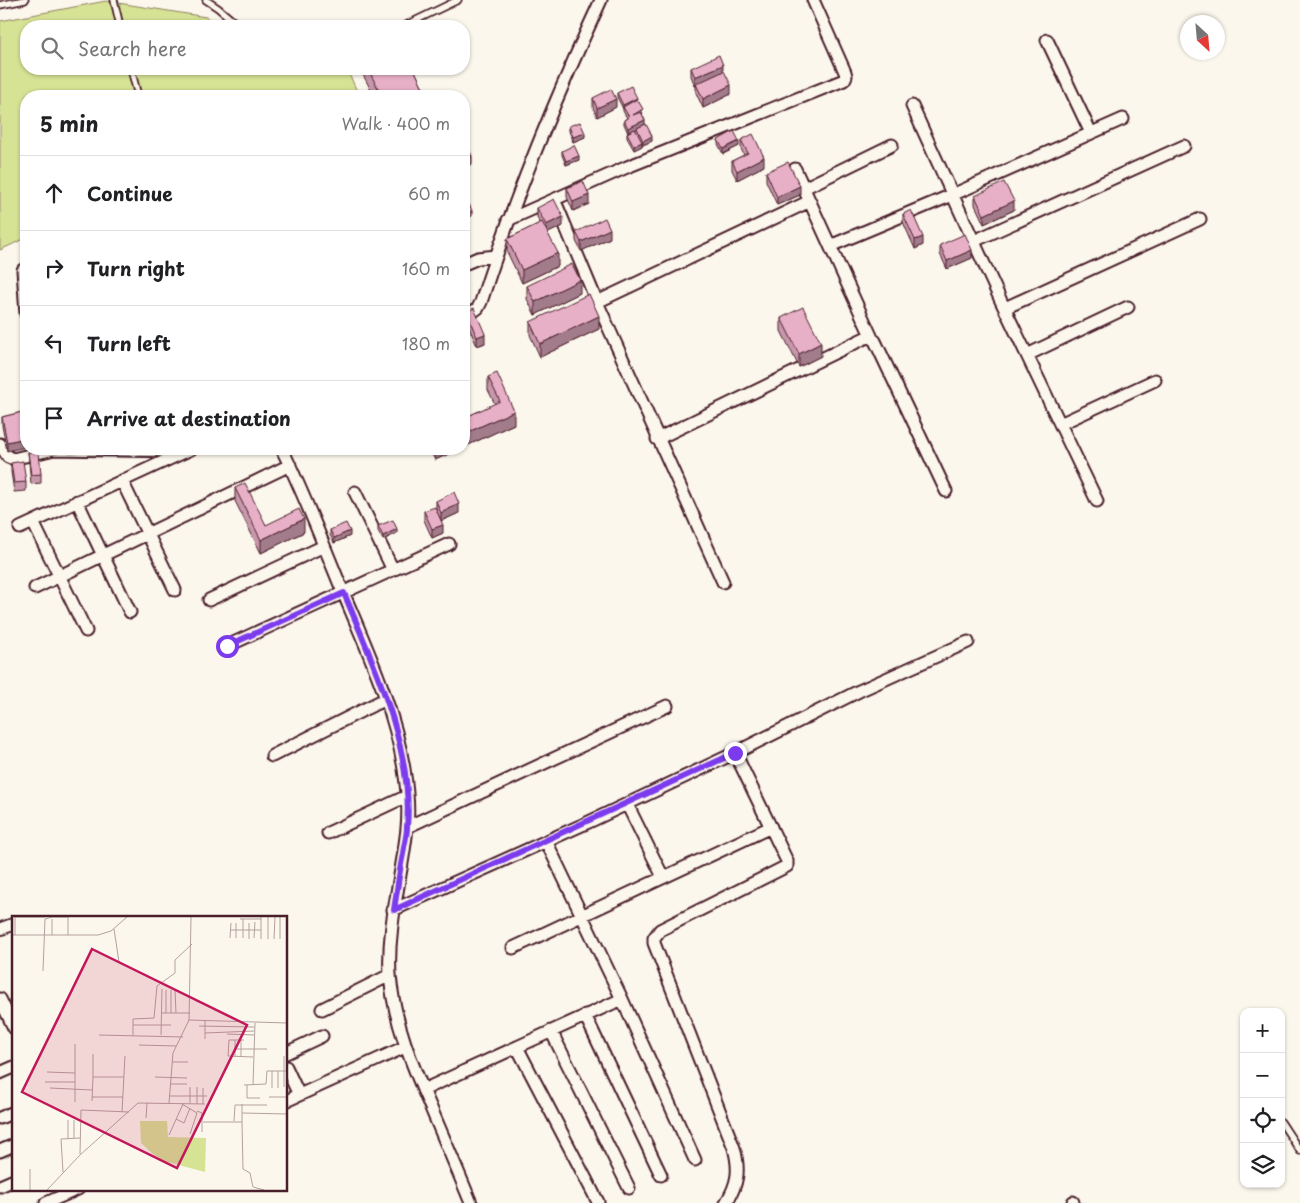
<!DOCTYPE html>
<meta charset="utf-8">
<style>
:root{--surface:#fff;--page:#f2f2f2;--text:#202124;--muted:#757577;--line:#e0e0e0}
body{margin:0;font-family:"Playpen Sans",sans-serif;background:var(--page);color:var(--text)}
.controls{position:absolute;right:15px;bottom:15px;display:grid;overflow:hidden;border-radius:10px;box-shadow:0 1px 4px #0004}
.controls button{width:45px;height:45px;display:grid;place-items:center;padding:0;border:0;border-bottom:1px solid var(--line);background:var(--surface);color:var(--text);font:25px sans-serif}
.compass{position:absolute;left:1180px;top:15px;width:45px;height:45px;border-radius:50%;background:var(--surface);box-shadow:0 1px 4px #0004;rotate:154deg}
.stop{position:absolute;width:15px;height:15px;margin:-11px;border:4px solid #7c3aed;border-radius:50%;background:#fff}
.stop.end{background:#7c3aed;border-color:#fff;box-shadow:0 1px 5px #0008}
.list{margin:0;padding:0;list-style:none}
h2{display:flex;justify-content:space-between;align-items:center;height:65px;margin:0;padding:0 20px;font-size:21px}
h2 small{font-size:16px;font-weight:400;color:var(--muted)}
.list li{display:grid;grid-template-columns:32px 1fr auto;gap:15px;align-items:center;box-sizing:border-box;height:75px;padding:0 20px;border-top:1px solid var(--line)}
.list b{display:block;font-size:19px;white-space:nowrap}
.list em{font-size:16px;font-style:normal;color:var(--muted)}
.icon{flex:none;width:28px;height:28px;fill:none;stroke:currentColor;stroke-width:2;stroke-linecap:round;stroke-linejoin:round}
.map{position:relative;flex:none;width:1300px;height:1203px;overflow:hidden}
.search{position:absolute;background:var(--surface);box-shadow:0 1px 4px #0004;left:20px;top:20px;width:450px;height:55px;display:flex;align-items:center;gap:12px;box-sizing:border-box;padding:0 18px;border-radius:20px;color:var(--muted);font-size:19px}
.panel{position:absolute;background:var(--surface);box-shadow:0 1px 4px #0004;left:20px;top:90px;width:450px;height:365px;border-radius:20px}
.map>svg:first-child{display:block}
</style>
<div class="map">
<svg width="1300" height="1203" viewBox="0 0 1300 1203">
<rect width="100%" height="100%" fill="#fbf7ec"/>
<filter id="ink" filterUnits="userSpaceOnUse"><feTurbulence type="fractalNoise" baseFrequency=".02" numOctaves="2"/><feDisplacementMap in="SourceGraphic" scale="10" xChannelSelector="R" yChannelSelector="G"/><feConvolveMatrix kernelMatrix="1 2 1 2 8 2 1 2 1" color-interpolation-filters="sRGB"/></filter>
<g filter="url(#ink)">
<!-- green -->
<path fill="#d6e294" stroke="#908060" d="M106,1L206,17L219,26H26V69H344L351,78L359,96H26V238L0,250V21Z"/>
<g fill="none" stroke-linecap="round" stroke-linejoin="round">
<!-- lane casing -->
<g stroke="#4a1f2b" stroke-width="9">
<path id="lane" d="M114,0L120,26
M206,0L218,8L239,26
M0,5L25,0
M404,26L458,0
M131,69L138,96
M1281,1122L1300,1151"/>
</g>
<!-- street casing -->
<g stroke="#4a1f2b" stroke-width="15">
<path id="street" d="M1047,40L1091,133
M912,106L1001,301L1097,501
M795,169L872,338
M804,188L892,145
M557,206L597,302L723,582
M508,220L627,167L844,80L846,76L845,72L813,0
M974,241L1184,146
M830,246L952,195L1123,119
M464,264L478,258L496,256
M23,270L26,314
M597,302L810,201
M1005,308L1200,219
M464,318L478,308L481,302C514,198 555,99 601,0
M1027,355L1128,307
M1060,424L1155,380
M657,439L869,336L875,341L946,491
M0,444L8,457L13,459L54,449
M53,449L182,451
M282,449C305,496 323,544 343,592C367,649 394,707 404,769C407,788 409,809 407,828C402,877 387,925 390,975C394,1022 412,1065 431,1108C444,1139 458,1171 471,1203
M122,481L175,590
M355,492L393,570
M77,501L130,612
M33,522L86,631
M20,528L191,449
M35,588L290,465
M209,600L324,546
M227,646L449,544
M272,756L385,699
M627,804L663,877
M407,827L667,706
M328,833L407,796
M546,841L622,999L695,1160
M393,910L591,821L735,753L859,691L968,642
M0,929L14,924
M513,948L771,827
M0,999L14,1028
M322,1009L390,975
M585,1015L661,1175
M551,1031L629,1188
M517,1047L598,1202
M286,1053L322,1036
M286,1067L299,1095
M0,1073L14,1067
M423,1090L622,999
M286,1101L405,1047
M0,1118L14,1112
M0,1151L14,1145
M0,1186L14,1180
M1073,1202V1203
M46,1203L78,1189
M726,1203C738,1184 740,1170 734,1148L654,943V938L660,930L787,866V861L735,753"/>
</g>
<!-- lane -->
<use href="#lane" stroke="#fbf7ec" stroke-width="5.5"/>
<!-- street -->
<use href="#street" stroke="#fbf7ec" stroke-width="11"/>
</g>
<!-- wall -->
<path fill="#c797ab" stroke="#4a1f2b" d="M691,68L723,71L731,94L703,108L696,93V86H695L691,76Z
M360,69H414L427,96H374Z
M617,93L637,100L643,114H642L645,124L652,141L643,145L642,143V146L634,150L627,138V133H628L624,124V120L627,118L623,111V109L617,97Z
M593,98L616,107L597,117L593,107Z
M569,126L585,137L573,142L569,131Z
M718,140L739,146L723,154L718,144Z
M741,140L764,166L737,180L732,170V161L744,155L741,149Z
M562,151L579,160L566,165L562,155Z
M766,172L800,195L777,205L766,181Z
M567,188L589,204L573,211L567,197Z
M975,196L1014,210L984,224L975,205Z
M537,208L563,226L548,233L558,266L522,283L507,252V239L540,223L537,217Z
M903,214L923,245L915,249L903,222Z
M576,232L610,238L581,251L576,241Z
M940,245L972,258L947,269L940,254Z
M527,286L580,293L535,315L527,299Z
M466,312L485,343L477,346L466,321Z
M781,318L821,356L799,367L781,331Z
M530,322L599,329L540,357L530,335Z
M488,377L514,424L464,447V418L495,404L488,390Z
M26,411L7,451L2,426V417Z
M429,449H460L435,460Z
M28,452L41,474V483L31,484Z
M11,463L26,482V491L14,492L11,472Z
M235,488L266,525L304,532L261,553L235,501Z
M436,501L459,513L441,521L436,510Z
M424,511L443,533L432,538L424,520Z
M378,526L397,533L383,540L378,531Z
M330,530L350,536L334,543L330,535Z"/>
<!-- shaded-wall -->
<path fill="#a27b8b" stroke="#4a1f2b" d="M723,65V73L695,86V77Z
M731,85V94L703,108V99Z
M637,98V102L623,107V109V105Z
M616,99V107L597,117V108Z
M645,120V125L628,133V128Z
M585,133V137L573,142V137Z
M652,136V141L643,145V141Z
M739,141V146L723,154V149Z
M642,142V146L634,150V146Z
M472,156V164L464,168V159Z
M579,156V160L566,165V161Z
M764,157V166L737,180V171Z
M800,186V195L777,205V197Z
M589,195V204L573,211V202Z
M468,201V205L464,207V203Z
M1014,201V210L984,224V215Z
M472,211V216L464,219V215Z
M563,217V226L546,234V225Z
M610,229V238L581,251V242Z
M923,237V245L915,249V240Z
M972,250V258L947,269V261Z
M558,253V266L522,283V270Z
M580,280V293L535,315V302Z
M599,316V329L540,357V344Z
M485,334V343L477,346V337Z
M821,343V356L799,367V354Z
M514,411V424L464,447V434Z
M26,438V447L7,451V442Z
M336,449H344L336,452Z
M435,449H460L435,460Z
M459,504V513L441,521V513Z
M304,519V532L261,553V540Z
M443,525V533L432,538V529Z
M397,529V533L383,540V536Z
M350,531V536L334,543V538Z"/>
<!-- building -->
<path fill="#e7b0c7" stroke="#4a1f2b" d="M421,22L424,26H411Z
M719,55L723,65L695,77L691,68Z
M368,69H414L427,96H382Z
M724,71L731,85L703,99L696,84Z
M631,86L637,98L623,105L617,93Z
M611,89L616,99L597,108L593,98Z
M637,99L643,109L633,115L641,112L645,120L628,128L624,120L629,117L623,107Z
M580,122L585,133L573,137L569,126Z
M646,124L652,136L643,141L637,128Z
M635,129L642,142L634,146L627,133Z
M734,131L739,141L723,149L718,140Z
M753,134L764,157L737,171L732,161L748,153L741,140Z
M464,139L472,156L464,159Z
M574,145L579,156L566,161L562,151Z
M788,162L800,186L777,197L766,172Z
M583,181L589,195L573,202L567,188Z
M1004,182L1014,201L984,215L975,196Z
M464,192L468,201L464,203Z
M554,199L563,217L546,225L537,208Z
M469,204L472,211L464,215V206Z
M911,210L923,237L915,240L903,214Z
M605,218L610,229L581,242L576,232Z
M542,222L558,253L522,270L507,239Z
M965,234L972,250L947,261L940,245Z
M572,264L580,280L535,302L527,286Z
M589,294L599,316L540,344L530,322Z
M803,307L821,343L799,354L781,318Z
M474,308L485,334L477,337L466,312Z
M497,373L514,411L464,434V418L500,401L488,377Z
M26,411V438L7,442L2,417Z
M39,451L41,474L31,475L28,452Z
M23,461L26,482L14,483L11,463Z
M245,483L266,525L299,509L304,519L261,540L235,488Z
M454,492L459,504L441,513L436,501Z
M435,507L443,525L432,529L424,511Z
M393,520L397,529L383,536L378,526Z
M346,523L350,531L334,538L330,530Z"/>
</g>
<g fill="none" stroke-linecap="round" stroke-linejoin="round" filter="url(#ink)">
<!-- route -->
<path stroke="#7c3aed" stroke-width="6" d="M227,646L344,593C373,663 414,749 407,827C407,836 404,845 403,854C399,873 397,891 394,910L735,753"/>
</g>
<!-- overview -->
<g transform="translate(12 916)">
<rect width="275" height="275" fill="#fbf7ec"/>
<path d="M128,205H155L156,221L194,222L193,256L152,245L141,238L129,227Z" fill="#d6e294"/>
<path fill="none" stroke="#b4a19f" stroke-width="1" d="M3,1H33M40,1H56M228,3H249M102,13L107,46M218,14H249M0,19H86L99,15L115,1M3,19V1M40,19V3M56,19V1M218,22L219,7M224,22V7M231,22V3M242,22L243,6M237,23V7M249,23V1M256,23V1M262,23L263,1M268,23V1M31,55L33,3L40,1M159,74V97M163,74L164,97M149,97H178M154,97V74M177,104L275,107M121,109H159M187,110L242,111M193,117L242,115M215,118L242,119M87,119L171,121M121,119V103L142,102L145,70L163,57V44L180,28M149,119L150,73M193,123V104M229,124V141M232,124H217L216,140L241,141M127,129L164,130M223,133H255M81,138V161H112M223,141V124M160,146H176M260,155V172M35,156L63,157M143,161L175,162M33,166H63M158,168H175M232,169L254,168L255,155H275M235,169V182H248M241,169L243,107M272,171V140M38,172L80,174M266,172V155M157,180H195M80,181H111M257,181H275M80,185L81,161M63,186V128M157,187L161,137L177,104L179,1M178,187V171M170,188L185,197L178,218M185,188V171M191,188V172M185,195L190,197V216M110,196L113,140M230,197L275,198M275,198V181M134,202L135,187M164,203L172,207L178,192M222,205L223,189H255M191,206H230L231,253L238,257L241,271L252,274M230,206V188M157,219L171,188M56,222V204M62,222V204M68,238L69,194L117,196M18,253V274M51,256L49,223L68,222M35,274L68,239L126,187L193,188"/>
<path fill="#c2185b" fill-opacity="0.15" stroke="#c2185b" stroke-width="2.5" d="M80,33L235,109L165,252L10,176Z"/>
<rect width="275" height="275" fill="none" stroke="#4a1f2b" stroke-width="2.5"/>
</g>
</svg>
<div class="controls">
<button>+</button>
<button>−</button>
<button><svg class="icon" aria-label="locate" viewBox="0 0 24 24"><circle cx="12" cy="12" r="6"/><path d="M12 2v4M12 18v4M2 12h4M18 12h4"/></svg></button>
<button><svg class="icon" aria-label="layers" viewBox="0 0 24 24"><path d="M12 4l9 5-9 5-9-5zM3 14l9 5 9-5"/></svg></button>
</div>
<svg class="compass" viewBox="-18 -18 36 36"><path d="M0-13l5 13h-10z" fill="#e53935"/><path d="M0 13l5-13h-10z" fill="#757577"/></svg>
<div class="stop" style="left:227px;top:646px"></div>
<div class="stop end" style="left:735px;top:753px"></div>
<div class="search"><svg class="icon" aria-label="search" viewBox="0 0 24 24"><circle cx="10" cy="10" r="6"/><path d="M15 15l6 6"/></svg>Search here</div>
<section class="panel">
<h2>5 min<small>Walk · 400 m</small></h2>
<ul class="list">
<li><svg class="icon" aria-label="ahead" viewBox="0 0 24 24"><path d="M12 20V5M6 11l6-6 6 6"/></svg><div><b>Continue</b></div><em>60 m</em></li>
<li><svg class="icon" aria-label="right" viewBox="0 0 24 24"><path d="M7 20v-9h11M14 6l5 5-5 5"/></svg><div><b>Turn right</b></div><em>160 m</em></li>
<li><svg class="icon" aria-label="left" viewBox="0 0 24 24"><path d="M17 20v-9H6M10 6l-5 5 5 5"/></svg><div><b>Turn left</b></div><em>180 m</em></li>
<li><svg class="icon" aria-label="arrive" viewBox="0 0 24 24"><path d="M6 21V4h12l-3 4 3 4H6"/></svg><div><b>Arrive at destination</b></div></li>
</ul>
</section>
</div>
